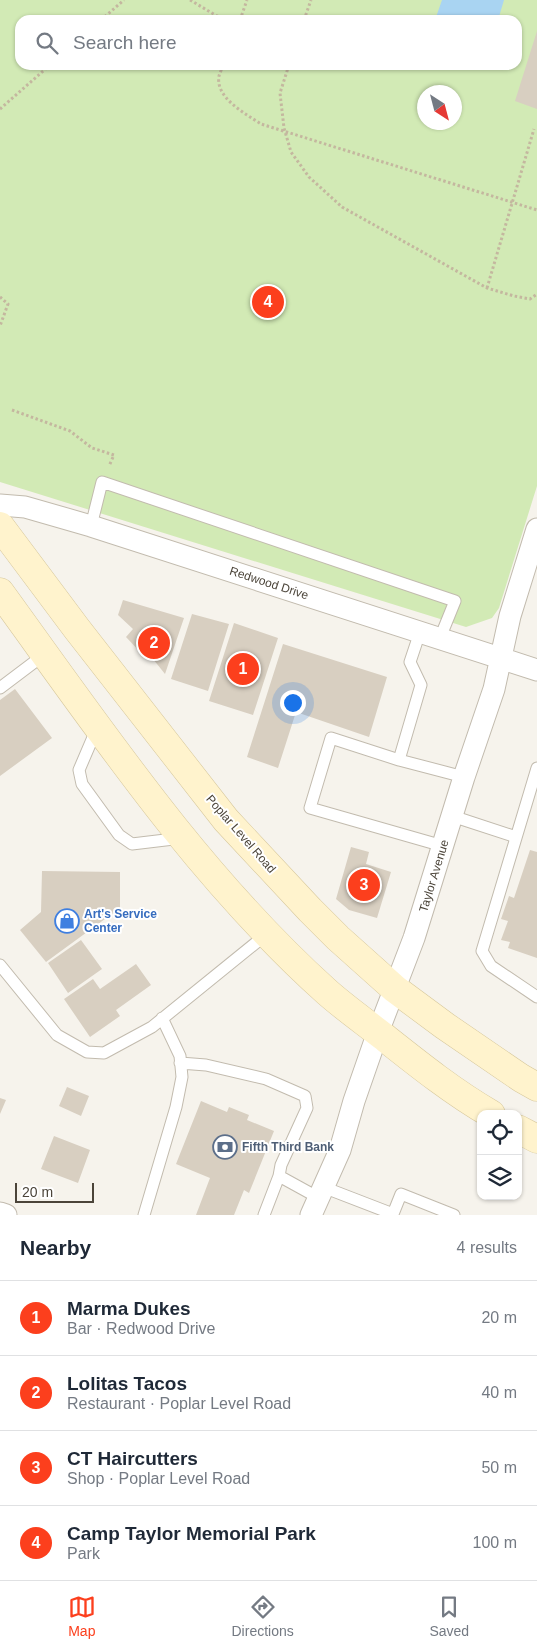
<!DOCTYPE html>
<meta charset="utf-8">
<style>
:root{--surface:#fff;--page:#f6f6f7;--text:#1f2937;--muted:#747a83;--line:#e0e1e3;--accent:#fc3f1d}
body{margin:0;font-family:Helvetica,sans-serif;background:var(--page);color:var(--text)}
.controls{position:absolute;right:15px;bottom:15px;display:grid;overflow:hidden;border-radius:10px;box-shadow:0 1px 4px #0004}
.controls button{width:45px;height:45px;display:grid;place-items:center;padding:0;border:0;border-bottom:1px solid var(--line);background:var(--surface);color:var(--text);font:25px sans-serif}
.compass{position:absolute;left:417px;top:85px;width:45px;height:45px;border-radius:50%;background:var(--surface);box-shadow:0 1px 4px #0004;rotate:144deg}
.scale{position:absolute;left:15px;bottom:12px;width:79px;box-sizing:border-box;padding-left:5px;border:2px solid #4b4439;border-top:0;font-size:14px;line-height:18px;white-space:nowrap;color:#4b4439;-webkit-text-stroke:4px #fff;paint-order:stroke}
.you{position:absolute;left:292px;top:702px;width:18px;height:18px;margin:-12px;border:4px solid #fff;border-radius:50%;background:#1a73e8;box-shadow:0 0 0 8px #1a73e833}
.badge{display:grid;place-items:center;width:32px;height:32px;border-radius:50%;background:var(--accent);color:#fff;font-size:16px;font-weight:700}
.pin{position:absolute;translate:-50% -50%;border:2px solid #fff;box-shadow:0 1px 5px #0006}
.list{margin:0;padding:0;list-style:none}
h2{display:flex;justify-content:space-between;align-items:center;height:65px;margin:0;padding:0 20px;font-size:21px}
h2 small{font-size:16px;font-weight:400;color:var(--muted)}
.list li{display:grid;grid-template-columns:32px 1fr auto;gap:15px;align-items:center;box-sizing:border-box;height:75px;padding:0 20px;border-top:1px solid var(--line)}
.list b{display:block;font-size:19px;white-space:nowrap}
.list p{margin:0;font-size:16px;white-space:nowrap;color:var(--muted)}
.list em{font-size:16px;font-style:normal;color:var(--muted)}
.icon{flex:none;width:28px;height:28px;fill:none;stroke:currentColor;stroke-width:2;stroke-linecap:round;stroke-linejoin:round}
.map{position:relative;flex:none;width:537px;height:1215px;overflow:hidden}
.search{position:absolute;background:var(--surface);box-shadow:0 1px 4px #0004;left:15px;right:15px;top:15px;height:55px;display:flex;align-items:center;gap:12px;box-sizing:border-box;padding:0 18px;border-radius:15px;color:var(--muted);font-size:19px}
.sheet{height:365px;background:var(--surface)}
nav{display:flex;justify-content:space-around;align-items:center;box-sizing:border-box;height:70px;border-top:1px solid var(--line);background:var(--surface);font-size:14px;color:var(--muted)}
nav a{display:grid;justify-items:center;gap:2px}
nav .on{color:var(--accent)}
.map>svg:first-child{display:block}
</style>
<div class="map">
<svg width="537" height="1215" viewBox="0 0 537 1215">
<rect width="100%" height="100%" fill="#f6f3ec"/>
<!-- green -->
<path fill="#d2eab5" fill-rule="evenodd" d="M0,0H537V486L499,608L492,618L466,627L0,482ZM20,20H517V65H20ZM424,92H454V122H424Z"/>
<!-- water -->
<path fill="#a9d4f2" d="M442,0H504L498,20H435Z"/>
<!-- building -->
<path fill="#d8cfc1" d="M537,31V109L515,101Z
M123,600L184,618L165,674L145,649L141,653L126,637L133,629L118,615Z
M192,614L229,624L208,691L171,679Z
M234,623L278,638L253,715L209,701Z
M283,644L387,677L369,737L296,712L278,768L247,757Z
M15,689L52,738L0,776V700Z
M351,847L369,852L366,864L391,872L377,918L349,910L336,899Z
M530,850L537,852V958L508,948L510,942L501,940L508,921L501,919L509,896L514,898Z
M42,871L120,872V908L46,962L20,930L41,912Z
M81,940L102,969L68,993L48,963Z
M136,964L151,985L116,1010L120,1016L90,1037L64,999L93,979L100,989Z
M67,1087L89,1096L81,1116L59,1106Z
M0,1098L6,1100L0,1114Z
M201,1101L227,1112L229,1107L249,1115L247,1120L274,1131L249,1193L244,1190L234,1215H196L210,1178L176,1164Z
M54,1136L90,1150L78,1183L41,1169Z"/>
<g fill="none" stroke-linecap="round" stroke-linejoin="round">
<!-- lane casing -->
<g stroke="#c2bbae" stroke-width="13">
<path id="lane" d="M91,526L102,482L455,601L440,638
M420,632L410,662L421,685L399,760L464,777
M0,688L45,654
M97,728L79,770L82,784L119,835L132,844L182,838
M399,760L331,738L310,808L443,846
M537,768L482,951L491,966L537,997
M452,816L516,837
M0,965L57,1035L87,1052L104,1053L152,1027L268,933
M180,1063L206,1065L266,1079L305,1096L307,1108L281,1165L279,1176L319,1198
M323,1187L393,1214L401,1194L454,1215
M144,1215L176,1107L182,1077L180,1056L162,1018
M264,1215L279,1176"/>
</g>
<!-- street casing -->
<g stroke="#c2bbae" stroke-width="23">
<path id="street" d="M0,505L25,507L91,526L537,670
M0,1213L6,1215
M311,1215L340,1150L354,1101L378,1032L414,938L464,777L494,689L510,616L537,529"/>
</g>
<!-- secondary casing -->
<g stroke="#d6c79b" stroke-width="29">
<path id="secondary" d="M0,526L77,629L226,820L310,910L338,938L395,989L445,1026L521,1078L537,1087
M0,592C101,731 198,876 327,992C345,1008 365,1022 384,1037C418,1064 453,1092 491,1114
M518,1129L537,1139"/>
</g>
<!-- path -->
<path stroke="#c4b79f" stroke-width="3" stroke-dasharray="2.5 2.5" stroke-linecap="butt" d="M190,0L217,16L228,20
M101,20L124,0
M240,20L247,0
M304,20L311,0
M223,65C222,68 220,73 219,76C215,98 246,114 261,124L537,210
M289,65L280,93L284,128L291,152L309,177L342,207L487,288L514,296L530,299L537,294
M0,109L50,65
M487,288L534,129
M0,297L8,304L0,326
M12,410L70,431L92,448L114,455L109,466"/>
<!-- lane -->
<use href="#lane" stroke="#fff" stroke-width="11"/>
<!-- street -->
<use href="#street" stroke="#fff" stroke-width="21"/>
<!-- secondary -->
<use href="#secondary" stroke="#fff3cd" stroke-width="28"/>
</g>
<!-- icons -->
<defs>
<g id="shop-ring" transform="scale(1.25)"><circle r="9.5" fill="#fff" stroke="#3f7fe0" stroke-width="1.5"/><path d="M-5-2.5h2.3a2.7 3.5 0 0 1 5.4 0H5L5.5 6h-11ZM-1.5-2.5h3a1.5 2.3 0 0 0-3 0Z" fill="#3f7fe0"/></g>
<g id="bank-ring" transform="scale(1.25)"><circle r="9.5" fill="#fff" stroke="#5c6f8a" stroke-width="1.5"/><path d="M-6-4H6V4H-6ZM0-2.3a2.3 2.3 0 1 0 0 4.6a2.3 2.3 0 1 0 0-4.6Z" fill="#5c6f8a"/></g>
</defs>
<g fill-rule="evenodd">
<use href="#shop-ring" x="67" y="921"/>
<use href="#bank-ring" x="225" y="1147"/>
</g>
<g text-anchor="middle" stroke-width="4" stroke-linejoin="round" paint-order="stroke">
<!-- street labels -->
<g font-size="12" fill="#4b4439" stroke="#fff">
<text transform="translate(269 583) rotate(18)" y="4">Redwood Drive</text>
<text transform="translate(241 834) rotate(49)" y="4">Poplar Level Road</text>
<text transform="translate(434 876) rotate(-73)" y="4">Taylor Avenue</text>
</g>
<!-- shop labels -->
<g font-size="12" font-weight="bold" fill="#366cbe" stroke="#fff" text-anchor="start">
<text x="84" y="918">Art's Service<tspan x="84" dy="14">Center</tspan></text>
</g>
<!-- service labels -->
<g font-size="12" font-weight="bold" fill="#4e5e75" stroke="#fff" text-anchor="start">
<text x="242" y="1151">Fifth Third Bank</text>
</g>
</g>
</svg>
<div class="controls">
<button><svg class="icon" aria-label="locate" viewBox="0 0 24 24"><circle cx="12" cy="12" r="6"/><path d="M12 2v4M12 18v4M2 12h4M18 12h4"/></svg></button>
<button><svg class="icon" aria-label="layers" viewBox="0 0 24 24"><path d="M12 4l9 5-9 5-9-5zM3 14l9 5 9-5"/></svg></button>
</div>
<svg class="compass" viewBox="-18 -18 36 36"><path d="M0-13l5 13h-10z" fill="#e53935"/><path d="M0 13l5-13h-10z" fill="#747a83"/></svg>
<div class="scale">20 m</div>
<div class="you"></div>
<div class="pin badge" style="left:243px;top:669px">1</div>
<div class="pin badge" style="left:154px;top:643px">2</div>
<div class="pin badge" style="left:364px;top:885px">3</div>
<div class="pin badge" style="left:268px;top:302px">4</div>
<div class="search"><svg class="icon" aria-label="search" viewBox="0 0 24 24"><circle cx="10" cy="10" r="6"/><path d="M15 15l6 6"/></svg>Search here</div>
</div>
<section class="sheet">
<h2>Nearby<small>4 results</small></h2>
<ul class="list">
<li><span class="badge">1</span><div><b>Marma Dukes</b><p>Bar · Redwood Drive</p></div><em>20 m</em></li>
<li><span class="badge">2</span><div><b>Lolitas Tacos</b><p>Restaurant · Poplar Level Road</p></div><em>40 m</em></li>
<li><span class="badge">3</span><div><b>CT Haircutters</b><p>Shop · Poplar Level Road</p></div><em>50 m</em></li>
<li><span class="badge">4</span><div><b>Camp Taylor Memorial Park</b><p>Park</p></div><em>100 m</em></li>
</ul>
</section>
<nav>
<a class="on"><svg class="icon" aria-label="map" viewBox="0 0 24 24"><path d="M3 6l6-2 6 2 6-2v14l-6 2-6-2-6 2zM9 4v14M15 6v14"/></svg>Map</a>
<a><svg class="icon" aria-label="directions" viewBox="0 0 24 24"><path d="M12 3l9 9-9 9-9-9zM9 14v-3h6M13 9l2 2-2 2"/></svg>Directions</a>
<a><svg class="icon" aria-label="saved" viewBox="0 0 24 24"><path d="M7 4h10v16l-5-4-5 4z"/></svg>Saved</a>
</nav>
